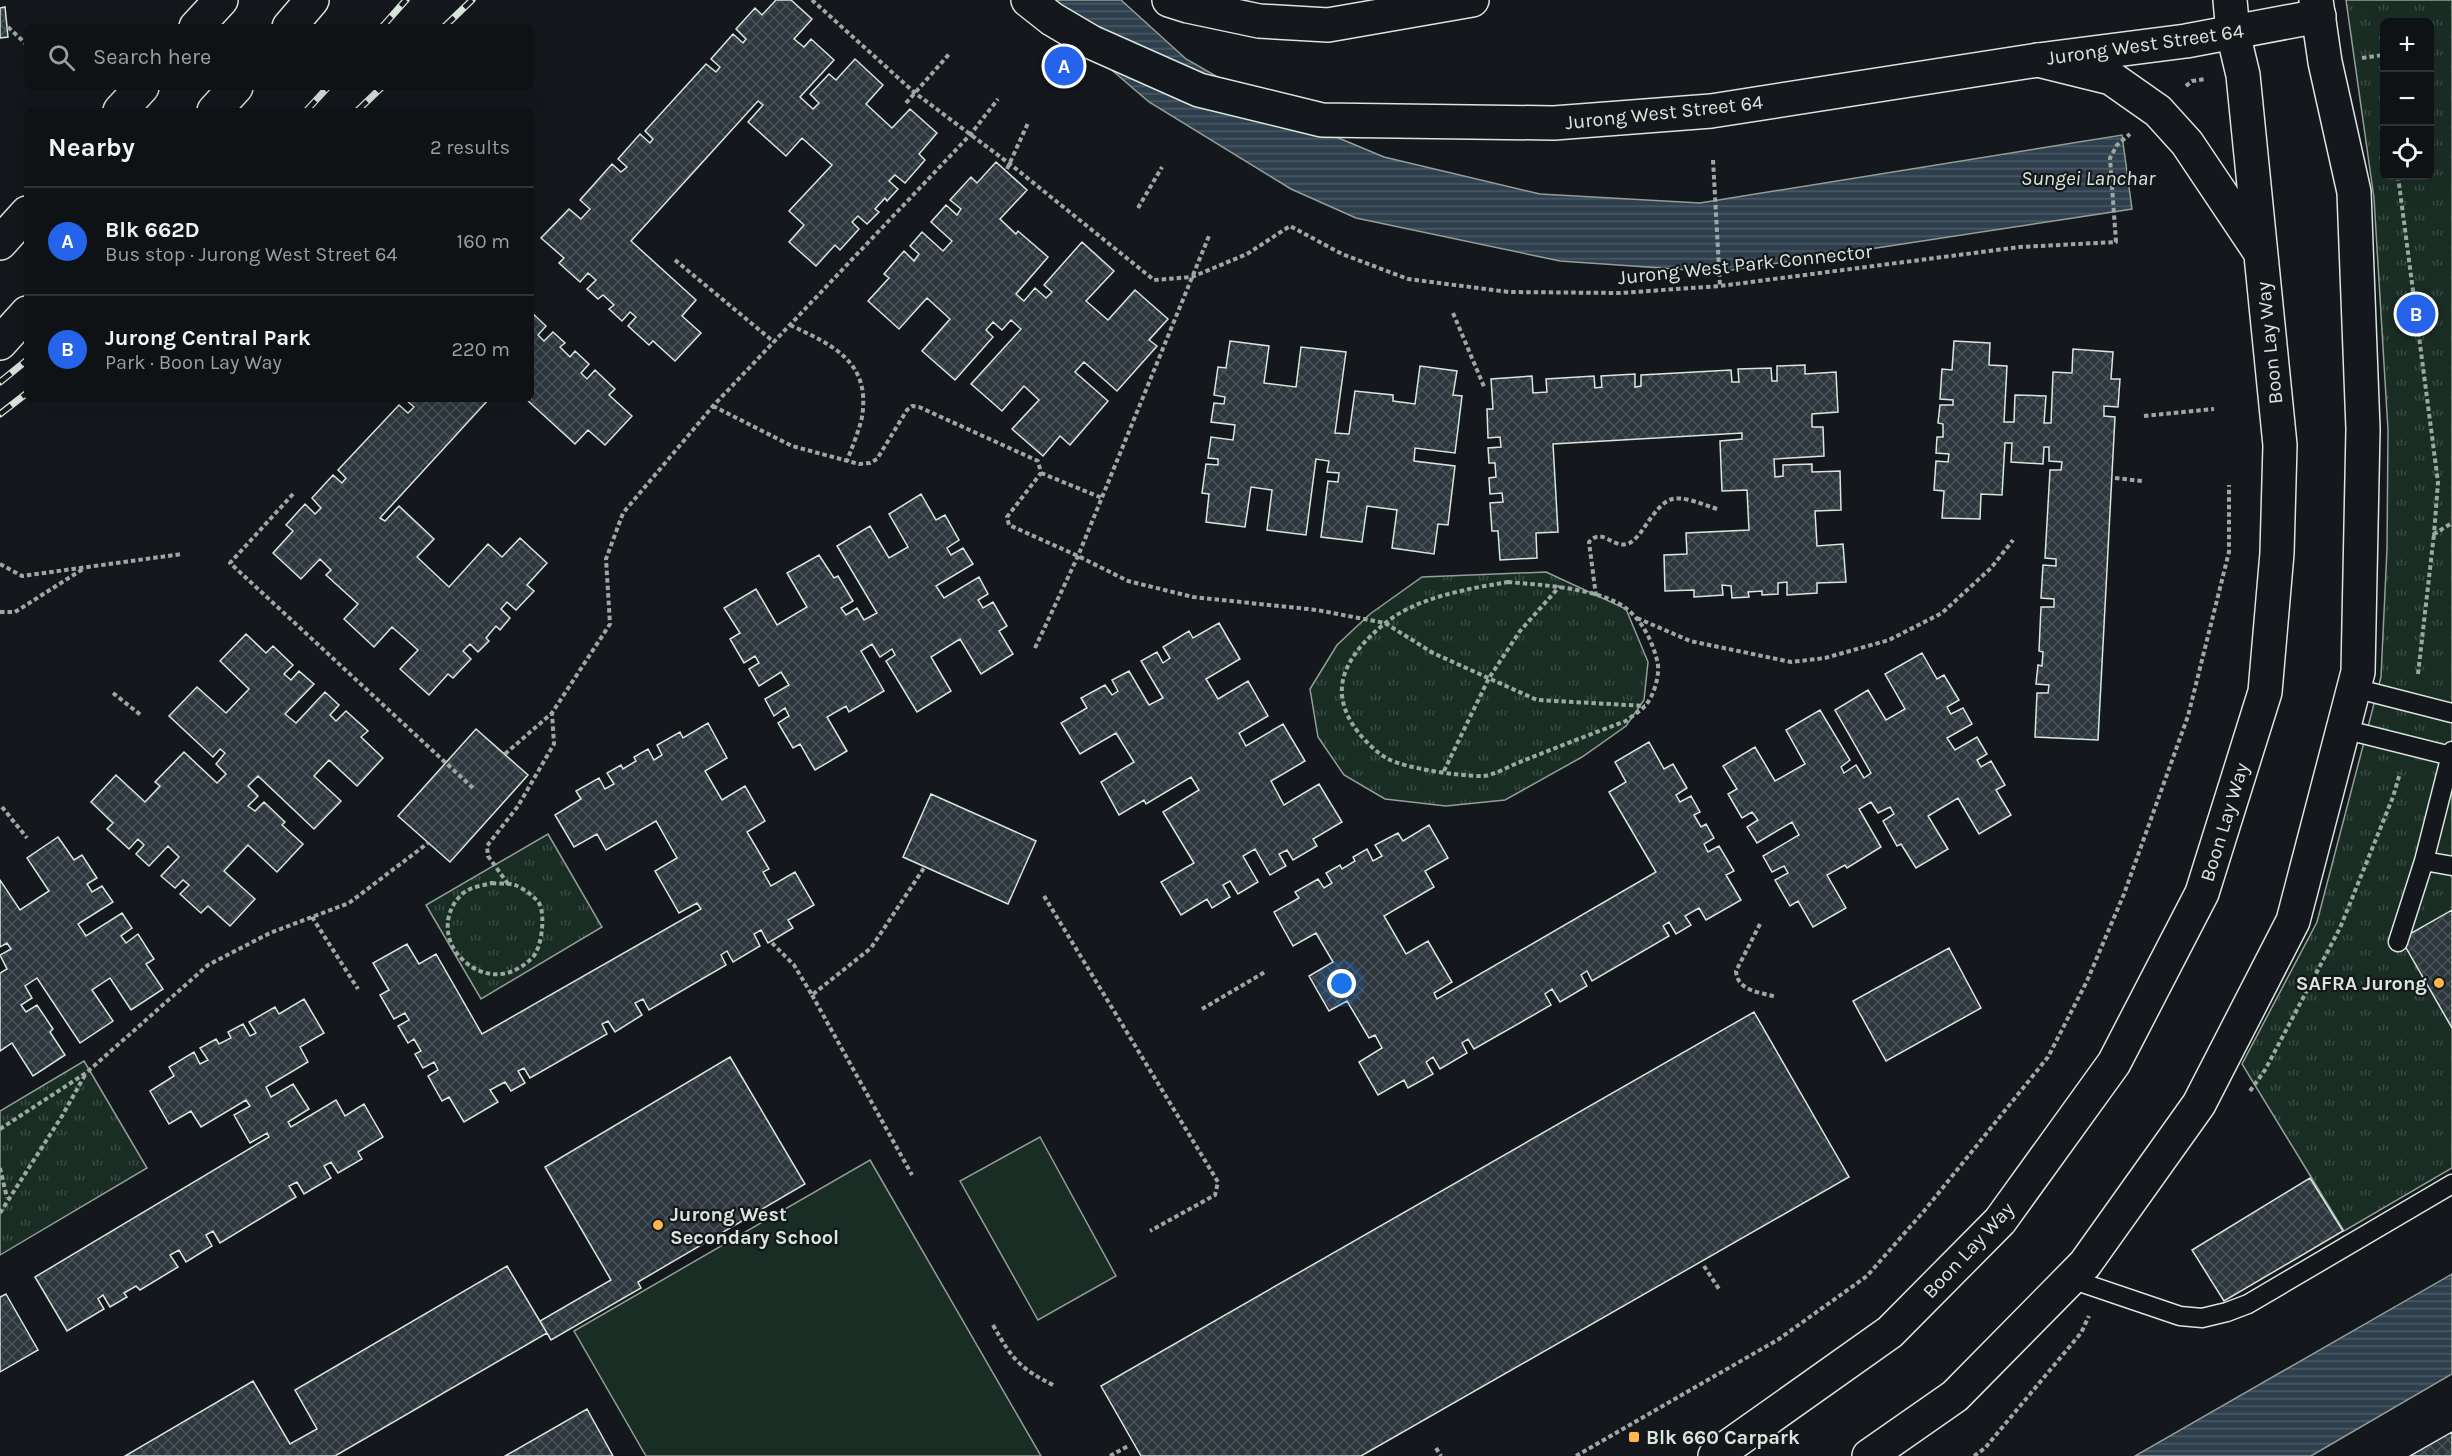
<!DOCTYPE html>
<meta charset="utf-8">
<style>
:root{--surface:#0f1215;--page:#181b1e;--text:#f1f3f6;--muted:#9b9ea0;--line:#2f3234;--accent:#2563eb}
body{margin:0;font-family:Karla,sans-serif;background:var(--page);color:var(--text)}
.controls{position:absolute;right:18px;top:18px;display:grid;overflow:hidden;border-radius:9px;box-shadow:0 6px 24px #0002}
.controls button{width:54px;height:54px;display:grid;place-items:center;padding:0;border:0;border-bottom:2px solid var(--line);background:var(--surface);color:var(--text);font:30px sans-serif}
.you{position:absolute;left:1342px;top:984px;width:21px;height:21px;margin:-15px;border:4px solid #fff;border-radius:50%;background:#1a73e8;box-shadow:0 0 0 9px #1a73e833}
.badge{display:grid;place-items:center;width:39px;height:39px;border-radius:50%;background:var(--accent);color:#fff;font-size:20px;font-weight:700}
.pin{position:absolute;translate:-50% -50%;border:3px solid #fff;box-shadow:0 2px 6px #0006}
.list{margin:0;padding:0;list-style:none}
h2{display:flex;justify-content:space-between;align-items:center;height:78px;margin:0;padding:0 24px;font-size:26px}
h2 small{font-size:20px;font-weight:400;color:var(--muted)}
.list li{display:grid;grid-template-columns:39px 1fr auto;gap:18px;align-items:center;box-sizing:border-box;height:108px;padding:0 24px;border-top:2px solid var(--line)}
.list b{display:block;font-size:22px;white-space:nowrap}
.list p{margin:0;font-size:20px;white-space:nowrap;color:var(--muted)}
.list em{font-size:20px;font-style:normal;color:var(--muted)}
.icon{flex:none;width:33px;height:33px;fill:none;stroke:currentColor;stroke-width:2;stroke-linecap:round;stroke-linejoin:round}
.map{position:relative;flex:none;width:2452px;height:1456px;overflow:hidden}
.search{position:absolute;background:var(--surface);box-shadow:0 6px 24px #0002;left:24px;top:24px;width:510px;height:66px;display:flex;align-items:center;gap:15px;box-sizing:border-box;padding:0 21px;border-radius:9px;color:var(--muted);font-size:22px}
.panel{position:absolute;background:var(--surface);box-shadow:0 6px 24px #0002;left:24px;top:108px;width:510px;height:294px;border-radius:9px}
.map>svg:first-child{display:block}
</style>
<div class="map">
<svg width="2452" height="1456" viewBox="0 0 2452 1456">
<defs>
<pattern id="park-tufts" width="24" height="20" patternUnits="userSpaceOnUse" patternTransform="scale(1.5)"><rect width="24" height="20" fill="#1a2d24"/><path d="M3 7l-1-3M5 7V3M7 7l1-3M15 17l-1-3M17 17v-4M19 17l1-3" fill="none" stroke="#3b4b43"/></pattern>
<pattern id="water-rules" width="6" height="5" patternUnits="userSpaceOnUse" patternTransform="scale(1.5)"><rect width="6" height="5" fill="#2f3f4d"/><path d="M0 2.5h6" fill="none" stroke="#4c5b66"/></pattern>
<pattern id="building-cross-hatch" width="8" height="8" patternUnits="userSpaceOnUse" patternTransform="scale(1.5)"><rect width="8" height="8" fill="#2c363c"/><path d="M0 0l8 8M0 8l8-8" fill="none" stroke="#4a5358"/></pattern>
</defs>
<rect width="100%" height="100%" fill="#14181c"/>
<!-- grass -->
<path fill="#1a2d24" stroke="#939e99" stroke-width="1.5" d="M1040,1137L1116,1276L1038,1320L960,1181Z
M870,1160L1041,1456H646L574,1331Z"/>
<!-- park -->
<path fill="url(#park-tufts)" stroke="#939e99" stroke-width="1.5" fill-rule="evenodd" d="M2346,0H2452V1168L2344,1231L2242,1064L2317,922L2381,677L2387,549L2388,430L2374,198ZM2384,22H2430V176H2384Z
M1546,572L1626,609L1648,662L1644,700L1626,726L1582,757L1505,800L1446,806L1385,799L1344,775L1318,737L1310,689L1337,645L1370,614L1422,577Z
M548,834L602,927L481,999L426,905Z
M84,1061L147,1168L0,1255V1111Z"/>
<!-- water -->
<path fill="url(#water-rules)" stroke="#939e99" stroke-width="1.5" d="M1030,0H1121L1186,59L1286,116L1384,157L1540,194L1700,203L2122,135L2132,209L1719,272L1560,261L1356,218L1291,189L1149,102Z
M2452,1274V1374L2311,1456H2135Z"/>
<!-- building -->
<path fill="url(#building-cross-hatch)" stroke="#d8e6dc" stroke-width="1.5" d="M776,0H791L812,19L794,39L804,47L811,39L834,60L800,97L813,109L819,103L810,94L829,74L836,80L855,59L883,85L866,104L892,128L910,109L937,133L919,154L925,160L905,183L895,175L889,181L898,189L887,201L885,198L875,209L879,212L867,224L858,216L852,222L859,229L840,250L835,245L816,266L789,242L804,225L789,211L832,165L802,138L786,156L748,122L763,105L758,101L631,241L696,300L682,316L701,333L675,361L653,341L649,345L628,326L636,317L630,312L622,321L609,309L614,305L603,295L598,299L587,289L596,280L588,273L580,282L559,263L564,258L541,238L569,209L581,219L590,209L580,200L612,164L621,172L627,167L618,159L640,134L650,143L653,139L645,131L706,64L716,72L720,67L711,59L733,34L743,43L746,39L736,29L755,8L762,15Z
M5,7L8,37L0,38V8Z
M996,162L1027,190L1000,219L1016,234L1018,231L1048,257L1016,294L1024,301L1035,288L1046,298L1052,292L1044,285L1082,242L1114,271L1086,301L1108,320L1135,290L1168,319L1149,340L1157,346L1117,391L1084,362L1075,372L1108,401L1070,445L1060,436L1043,456L1012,429L1039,400L1024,386L1002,411L971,384L1021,329L1011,320L1002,330L993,322L986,330L993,337L955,380L922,351L950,319L927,298L899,329L868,301L889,278L884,274L904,251L914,261L919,254L910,246L922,232L943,251L952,241L931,222L946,205L957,215L961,209L950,200L971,177L977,183Z
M531,312L546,326L538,335L544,341L553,332L565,343L560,347L570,357L575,351L589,364L581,373L587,379L595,370L615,389L609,395L632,416L605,445L588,430L575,444L526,399H531Z
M1230,341L1269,346L1264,383L1296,387L1301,347L1346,352L1335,433L1349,434L1355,391L1393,395V401L1415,404L1420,366L1457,371L1453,395L1462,396L1455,453L1415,448L1414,461L1455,466L1448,525L1438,524L1434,554L1392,548L1397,510L1367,506L1362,542L1321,537L1328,481L1338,482L1339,473L1327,472L1329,461L1316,459L1306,535L1267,530L1272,490L1251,487L1245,527L1206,522L1209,494L1202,493L1206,464L1218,465V459L1208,458L1211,437L1233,440L1235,425L1211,422L1214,403L1224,404L1225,397L1214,395L1218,367L1226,368Z
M1954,341L1990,343L1989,365L2007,366L2004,422H2014L2015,395L2046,396L2044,423H2051L2053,372L2072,373L2073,349L2113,352L2111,379H2120L2118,407L2104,406V416L2115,417L2098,740L2035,737L2037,693H2048L2049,685L2036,684L2038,665L2042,666L2043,652L2039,651L2041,607H2054V599L2041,598L2043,565L2056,566V559L2045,558L2050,470H2061L2062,462L2049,461V447H2044L2043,464L2011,462L2012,443H2005L2002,495L1981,494L1980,519L1942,518L1944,491L1934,490L1936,461L1948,462L1949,454L1936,453L1937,437H1943V424L1938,423L1940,405H1953V400L1940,399L1942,369L1952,370Z
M1805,365V374L1836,372L1838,412L1812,414V427H1823L1824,456L1774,459L1775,477L1783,476V465L1812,464V472L1840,471L1841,510L1815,511L1817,546L1843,544L1846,582L1817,583V593L1787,595V582L1778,583V594L1762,595V591L1748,592L1749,597L1732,598L1731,586L1722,585L1723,595L1694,597V590L1665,591L1664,555L1687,554L1686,533L1749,530L1747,490L1722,491L1720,441L1742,439V433L1553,444L1558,532L1536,533L1537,558L1500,560L1498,531H1492L1490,503L1503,502L1502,493L1490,494L1489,478L1496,477L1495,463H1489L1488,448L1501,447L1500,437L1488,438L1487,409H1493L1491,379L1532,376L1533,393L1547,392L1546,379L1594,376L1595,388L1602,387L1601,376L1635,374V387L1641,386V375L1731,370L1732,382H1739L1738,369L1771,368L1772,381H1777V366Z
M405,399H489L380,518L385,521L399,506L434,539L417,557L449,587L488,544L502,557L520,538L547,563L527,585L534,591L516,610L507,602L501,609L510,618L500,630L496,626L486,638L489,641L478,652L470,644L463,651L471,659L453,678L448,674L429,695L400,669L418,650L392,627L374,647L344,619L358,604L326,575L331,570L320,559L301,579L273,553L293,531L286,525L305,504L315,514L321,508L312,498L333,475L342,483L346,478L338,470L399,405L408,413L414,407Z
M921,494L936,520L945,515L959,540L947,548L951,555L963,548L973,564L936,586L944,598L979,577L988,594L978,600L983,608L993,602L1007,626L999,631L1013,654L981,674L960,639L931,657L951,691L917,712L886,661L895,655L892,649L880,657L872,644L861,651L884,691L849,712L846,706L827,717L847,751L815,770L800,744L793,748L778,723L789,716L785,708L774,716L765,699L789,685L781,672L759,686L749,669L759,663L755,656L744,663L730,639L740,633L724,608L756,589L777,625L807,607L787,573L819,555L834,578L838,576L853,601L841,608L846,615L857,608L864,620L877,613L837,546L870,526L889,558L908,547L889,514Z
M1219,623L1240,659L1206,679L1218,699L1248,681L1268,716L1239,733L1246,746L1283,724L1305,761L1271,781L1284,805L1319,784L1342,822L1313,839L1317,846L1293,860L1287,850L1279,854L1286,866L1270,875L1255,849L1243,856L1258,882L1238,894L1230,881L1223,885L1230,897L1212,908L1207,899L1181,915L1161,882L1194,863L1163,812L1199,790L1191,777L1146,804L1144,800L1119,815L1101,782L1134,762L1116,733L1080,754L1061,723L1087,708L1081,698L1105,685L1112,695L1118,691L1112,680L1129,671L1149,705L1163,698L1141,661L1157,652L1163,663L1170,658L1163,647L1189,631L1193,638Z
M246,634L266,653L273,646L293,665L284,674L291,680L299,671L314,684L285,714L296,723L325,692L339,705L330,715L336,721L346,711L368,731L361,737L383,758L357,786L329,760L314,776L341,801L314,829L258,776L248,786L258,796L248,806L255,811L264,802L285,822L282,825L303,844L277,872L248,845L224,871L255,899L230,926L208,906L201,913L180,894L189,885L183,880L175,888L161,876L179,857L168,846L149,866L136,854L144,845L138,839L129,849L107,829L113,823L91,802L116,775L145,802L160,786L155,782L184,752L217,783L226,774L216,764L225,753L220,749L213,757L169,716L197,687L226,713L249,689L220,661Z
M1922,653L1937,679L1944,675L1959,700L1947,707L1951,714L1963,708L1972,724L1947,738L1955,750L1977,737L1987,754L1977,760L1981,767L1991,761L2005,785L1996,790L2011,815L1979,834L1958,798L1928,816L1948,849L1916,868L1901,844L1897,846L1883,821L1894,814L1890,807L1878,813L1871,802L1859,809L1881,847L1847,868L1845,865L1827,875L1846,908L1813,927L1798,901L1790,906L1775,880L1788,873L1784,866L1772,872L1763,856L1799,835L1792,822L1757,843L1747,827L1758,820L1752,812L1742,818L1728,794L1737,789L1723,766L1755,747L1775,781L1805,764L1786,730L1820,710L1850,760L1841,767L1844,773L1856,765L1864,778L1871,773L1835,710L1868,690L1886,720L1905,709L1885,674Z
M708,723L727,758L705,771L722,800L745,786L765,821L747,832L769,869L763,872L771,886L795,872L814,905L788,920L793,928L768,943L761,930L754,934L760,946L733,962L727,951L721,955L726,965L649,1010L643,999L635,1003L642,1015L615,1032L608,1021L602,1024L607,1034L530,1078L524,1068L518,1071L525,1083L511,1091L505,1082L490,1090L498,1102L464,1122L449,1097L442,1101L428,1076L438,1070L434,1062L423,1068L415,1054L421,1051L414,1039L408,1043L398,1026L409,1020L405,1013L394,1019L380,995L389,990L373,963L407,944L419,964L436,954L482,1034L701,909L697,903L679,913L655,871L677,858L656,821L606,850L597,834L574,847L555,815L581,799L576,791L599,778L605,789L614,784L607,773L621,765L623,769L636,761L634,757L648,749L654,760L662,755L657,745L680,732L683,738Z
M476,729L528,775L450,862L398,816Z
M1649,742L1664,769L1673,764L1687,788L1676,795L1680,802L1691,796L1700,812L1694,815L1701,827L1706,824L1714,838L1704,844L1708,852L1719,846L1734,871L1726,875L1741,900L1706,920L1699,908L1685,916L1691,925L1676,934L1669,922L1663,926L1669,936L1592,981L1587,971L1581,975L1587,986L1560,1002L1552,989L1545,994L1551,1005L1474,1049L1468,1039L1462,1043L1467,1053L1440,1069L1433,1057L1426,1062L1433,1074L1408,1088L1404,1080L1378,1095L1359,1062L1382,1048L1375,1035L1369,1038L1347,1001L1329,1011L1309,976L1333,962L1316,933L1293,946L1274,912L1299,898L1295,892L1318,879L1324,888L1332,883L1326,873L1340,865L1342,869L1355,861L1353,857L1367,849L1373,861L1382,856L1375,845L1398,833L1403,841L1429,825L1448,858L1425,871L1434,887L1384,916L1406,954L1428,941L1452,982L1434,993L1437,999L1656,872L1609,792L1626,782L1615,762Z
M931,794L1036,841L1008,904L903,857Z
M58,837L74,860L82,855L97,878L87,884L92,892L102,886L113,902L78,924L86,936L122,913L132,928L121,936L126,943L138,934L154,959L146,964L163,989L131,1010L110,978L92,990L113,1021L80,1043L37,978L25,986L32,998L21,1005L26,1012L37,1005L53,1029L50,1032L65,1055L33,1076L12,1043L0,1051V973L7,969L0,955L11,949L7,943L0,947V880L20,910L49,891L27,858Z
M2452,910V1028L2401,939Z
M1949,948L1981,1008L1886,1061L1853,1001Z
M304,999L324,1033L300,1047L308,1062L266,1087L271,1097L293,1084L309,1109L288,1122L291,1127L336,1100L345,1116L364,1104L383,1137L358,1152L362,1159L338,1173L331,1162L324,1166L331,1178L304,1194L297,1182L289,1186L296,1197L220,1243L213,1231L206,1235L212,1246L186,1262L179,1250L170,1255L178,1267L140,1290L136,1286L124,1293L127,1297L110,1307L103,1295L98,1299L104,1309L67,1331L35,1277L269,1137L267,1133L250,1143L234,1115L250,1106L246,1100L201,1127L191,1111L169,1124L150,1091L174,1076L169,1067L194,1052L200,1064L208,1060L200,1048L216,1039L219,1044L231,1038L228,1032L243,1024L250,1036L256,1033L249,1022L275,1007L279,1014Z
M1754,1012L1849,1177L1361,1456H1141L1101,1386Z
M730,1057L805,1184L638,1282L641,1288L551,1340L540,1321L611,1280L545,1167Z
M2310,1178L2343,1231L2224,1301L2192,1250Z
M507,1266L547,1333L335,1456H125L253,1381L290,1444L317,1429L295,1390Z
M6,1294L38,1350L0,1372V1297Z
M587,1409L613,1456H505Z
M2452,1432V1456H2410Z"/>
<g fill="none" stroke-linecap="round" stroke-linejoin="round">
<!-- service casing -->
<g stroke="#d8e6dc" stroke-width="21">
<path id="service" d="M2354,688L2452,713
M2343,729L2451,756
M2424,861L2452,866
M2398,942L2424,861L2452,751
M2071,1279L2180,1316L2202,1318L2227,1312L2248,1304L2452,1184"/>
</g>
<!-- tertiary casing -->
<g stroke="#d8e6dc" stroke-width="36">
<path id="tertiary" d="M1028,0L1052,19L1091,42L1199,90L1322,120L1554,123L1711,111L2038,60L2186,41L2319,16
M1169,0L1188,6L1259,21L1328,25L1472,0
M196,27L221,0
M289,27L312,0
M120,111L142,87
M214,111L236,87
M0,243L27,213
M0,343L27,313"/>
</g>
<!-- primary casing -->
<g stroke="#d8e6dc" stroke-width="36">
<path id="primary" d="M2038,60L2111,78L2158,111L2187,143L2258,249
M1715,1456L1890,1332L2000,1221L2114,1063L2202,893L2265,692L2277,553L2280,445L2243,75L2233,33L2230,0
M1869,1456L1955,1396L2085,1264L2199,1104L2293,921L2358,672L2363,429L2354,192L2325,62L2316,0"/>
</g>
<!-- path -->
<path stroke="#9da8a2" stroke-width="4" stroke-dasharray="4.5 3" stroke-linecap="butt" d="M812,0L915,93L1010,164L1154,280L1192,277L1247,254L1290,226L1342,254L1408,279L1509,292L1620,293L1720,286L2020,247L2116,242L2110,158L2117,145L2130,134
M8,27L27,45
M2362,58L2383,55L2384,70
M2186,86L2192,81L2206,79
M906,103L950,53
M1713,160L1720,286
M1007,169L1028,123
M2398,176L2438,482L2434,534L2452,523
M1138,208L1162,167
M675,260L774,342
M1453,313L1485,389
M790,325C832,345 871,361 862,417C859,431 852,447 847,461
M713,406L792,446L859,464L870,463L877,459L907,410L912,406L919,407L1038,461L1041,473L1007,517L1009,525L1078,556L1128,581L1193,597L1317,610L1385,623L1433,653L1537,700L1645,706
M2144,416L2214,409
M1041,473L1102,498
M2115,478L2142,481
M293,494L230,563L474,789
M0,564L22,576L182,554
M1508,582C1541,585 1601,588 1627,609C1643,622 1652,641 1657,660C1661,673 1654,697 1644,707C1639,712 1632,716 1626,721C1591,734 1555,748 1520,762C1509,766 1493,776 1482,776C1458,776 1409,769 1388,759C1377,753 1366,742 1358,732C1325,689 1347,655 1384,624C1417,597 1467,589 1508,582Z
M1596,596L1589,542C1602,527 1612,548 1627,544C1632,543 1638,536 1641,532C1669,491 1671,493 1717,509
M0,612H15L83,569
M1637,618L1690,641L1791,662L1825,658L1889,640L1942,613L1991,568L2013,540
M1035,648L1078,556L1209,236
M2418,674L2434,534
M113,693L142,716
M505,754L552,713L610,624L606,559L623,513L713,406L970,135L998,99
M1444,771L1489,678L1520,631L1560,586
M2,807L27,838
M492,883C499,884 509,883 515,885C523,888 537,898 540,905C545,918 542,948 532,958C509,981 480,979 459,956C442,937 444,907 466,891C473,887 484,885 492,883Z
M508,884L488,856L487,846L518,806L554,744L552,713
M1044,896L1218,1182L1215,1195L1150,1231
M312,917L358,989
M1760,924L1736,971C1737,991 1760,992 1776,997
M772,943L794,965L812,995L871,948L924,868
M812,995L912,1175
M1202,1009L1265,972
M2250,1091L2265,1070L2340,928L2393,797L2400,773
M0,1129L86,1073L208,965L270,933L349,903L428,843
M0,1168L7,1198
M0,1213L62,1116L85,1075
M1704,1266L1719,1289
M993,1325C1012,1359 1019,1368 1055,1386
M1436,1448L1441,1456
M1110,1456L1128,1446
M1576,1456L1779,1339L1867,1276L1924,1211L2048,1057L2087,981L2124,894L2188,716L2229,552V485
M1974,1456L1985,1448L2081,1333L2089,1316"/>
<!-- service -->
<use href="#service" stroke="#14181c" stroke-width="18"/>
<!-- tertiary -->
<use href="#tertiary" stroke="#14181c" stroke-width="33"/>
<!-- primary -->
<use href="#primary" stroke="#14181c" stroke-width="33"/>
<!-- rail casing -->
<g stroke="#d8e6dc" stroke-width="7">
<path id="rail" d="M382,27L406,0
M444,27L472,0
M306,111L328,87
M357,111L382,87
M0,382L27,360
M0,414L27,393"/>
</g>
<!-- rail -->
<use href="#rail" stroke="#14181c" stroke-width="4.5" stroke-dasharray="14" stroke-linecap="butt"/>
</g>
<!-- markers -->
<g fill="#ffb74d" stroke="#14181c" stroke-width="2">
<circle cx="2439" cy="983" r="6"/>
<circle cx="658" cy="1225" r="6"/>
<rect x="1628" y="1431" width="12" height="12" rx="3"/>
</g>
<g text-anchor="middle" stroke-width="4.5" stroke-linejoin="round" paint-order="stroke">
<!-- street labels -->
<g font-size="20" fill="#d8e6dc" stroke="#14181c">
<text transform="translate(2145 44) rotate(-8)" y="7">Jurong West Street 64</text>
<text transform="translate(1664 112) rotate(-6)" y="7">Jurong West Street 64</text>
<text transform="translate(1745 264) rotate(-6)" y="7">Jurong West Park Connector</text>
<text transform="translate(2269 343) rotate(-96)" y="7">Boon Lay Way</text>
<text transform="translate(2224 822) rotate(-73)" y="7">Boon Lay Way</text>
<text transform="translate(1968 1250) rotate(-47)" y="7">Boon Lay Way</text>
</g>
<!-- poi labels -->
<g font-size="20" font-weight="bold" fill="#d8e6dc" stroke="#14181c" text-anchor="start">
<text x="2427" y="990" text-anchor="end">SAFRA Jurong</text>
<text x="670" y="1221">Jurong West<tspan x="670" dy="23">Secondary School</tspan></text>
<text x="1646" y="1444">Blk 660 Carpark</text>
</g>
<!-- water labels -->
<g font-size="21" font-style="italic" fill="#d8e6dc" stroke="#14181c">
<text x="2088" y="185">Sungei Lanchar</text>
</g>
</g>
</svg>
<div class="controls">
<button>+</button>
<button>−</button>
<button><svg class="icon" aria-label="locate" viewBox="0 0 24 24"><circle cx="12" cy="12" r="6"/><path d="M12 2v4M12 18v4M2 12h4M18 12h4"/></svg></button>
</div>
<div class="you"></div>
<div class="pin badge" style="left:1064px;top:66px">A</div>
<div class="pin badge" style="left:2416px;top:314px">B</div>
<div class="search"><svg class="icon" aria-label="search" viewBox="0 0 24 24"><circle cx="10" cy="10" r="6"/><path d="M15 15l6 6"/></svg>Search here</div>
<section class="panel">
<h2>Nearby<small>2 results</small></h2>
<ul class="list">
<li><span class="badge">A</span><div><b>Blk 662D</b><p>Bus stop · Jurong West Street 64</p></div><em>160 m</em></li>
<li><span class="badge">B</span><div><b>Jurong Central Park</b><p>Park · Boon Lay Way</p></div><em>220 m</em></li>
</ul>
</section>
</div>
